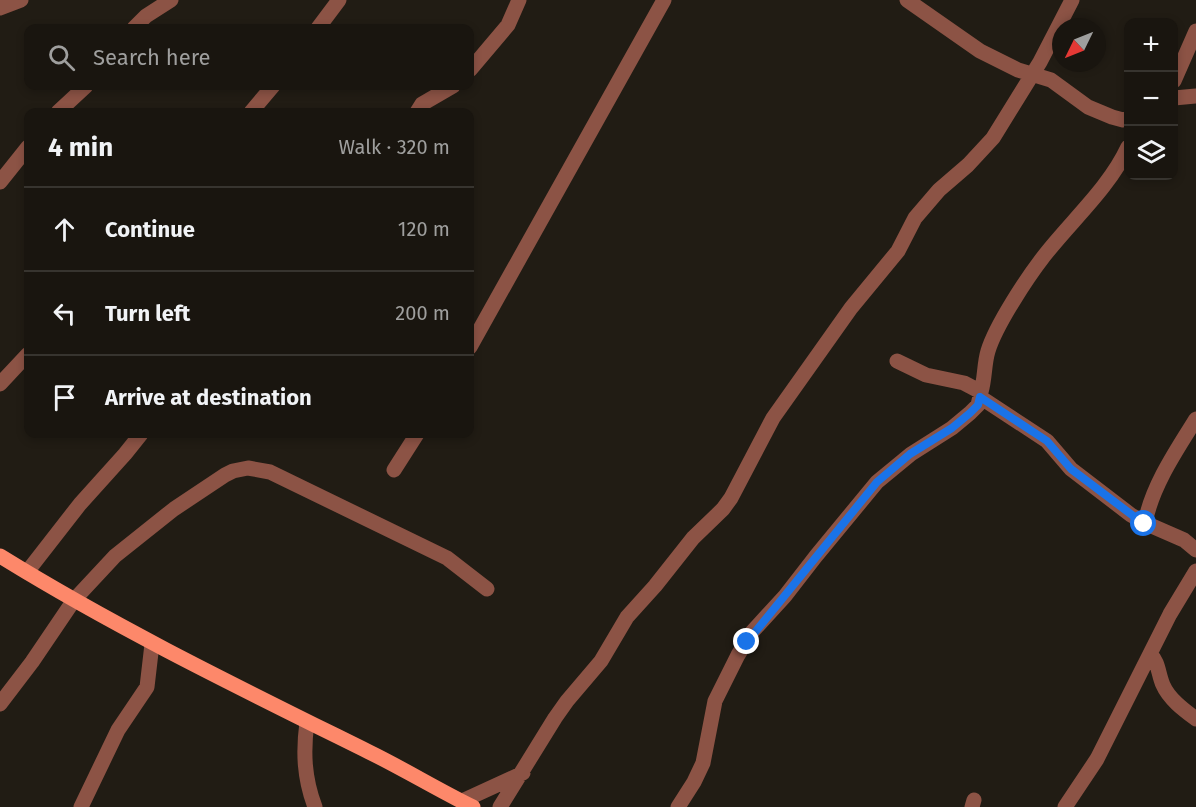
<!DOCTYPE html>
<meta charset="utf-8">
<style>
:root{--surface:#19150f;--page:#26221d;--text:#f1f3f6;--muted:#9f9f9e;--line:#37342f}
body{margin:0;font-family:"Fira Sans",sans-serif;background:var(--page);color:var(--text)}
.controls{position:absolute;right:18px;top:18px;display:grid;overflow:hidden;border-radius:12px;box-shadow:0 3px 9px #0003}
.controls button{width:54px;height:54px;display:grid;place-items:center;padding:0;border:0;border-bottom:2px solid var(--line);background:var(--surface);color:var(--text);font:30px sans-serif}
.compass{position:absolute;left:1052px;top:18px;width:54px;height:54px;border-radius:50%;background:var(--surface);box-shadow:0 3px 9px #0003;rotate:227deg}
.stop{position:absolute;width:18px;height:18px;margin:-14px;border:4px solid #1a73e8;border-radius:50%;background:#fff}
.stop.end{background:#1a73e8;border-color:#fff;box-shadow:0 2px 6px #0008}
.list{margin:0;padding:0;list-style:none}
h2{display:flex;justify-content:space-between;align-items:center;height:78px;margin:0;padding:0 24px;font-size:26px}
h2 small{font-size:20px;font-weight:400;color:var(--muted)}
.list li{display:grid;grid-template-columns:39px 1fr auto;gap:18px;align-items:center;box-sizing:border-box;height:84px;padding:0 24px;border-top:2px solid var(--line)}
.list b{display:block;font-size:22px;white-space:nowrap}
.list em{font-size:20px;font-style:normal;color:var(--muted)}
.icon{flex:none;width:33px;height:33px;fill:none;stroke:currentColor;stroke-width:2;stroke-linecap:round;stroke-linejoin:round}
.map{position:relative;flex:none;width:1196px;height:807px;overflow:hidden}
.search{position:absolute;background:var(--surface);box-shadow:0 3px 9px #0003;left:24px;top:24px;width:450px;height:66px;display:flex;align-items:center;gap:15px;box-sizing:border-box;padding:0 21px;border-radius:12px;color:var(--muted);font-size:22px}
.panel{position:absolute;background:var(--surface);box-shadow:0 3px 9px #0003;left:24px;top:108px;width:450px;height:330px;border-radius:12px}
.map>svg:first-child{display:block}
</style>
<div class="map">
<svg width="1196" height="807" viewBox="0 0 1196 807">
<rect width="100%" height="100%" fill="#211c14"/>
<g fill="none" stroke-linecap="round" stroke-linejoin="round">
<!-- minor -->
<path stroke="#8c5345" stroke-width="15" d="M907,0L980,51L1018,70L1051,80L1088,107L1112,117L1123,120L1128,119
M0,8L21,0
M134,28L146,16L171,0
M318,28L339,0
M470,70L508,25L519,0
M1174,81L1196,31
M1174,98L1196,96
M58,112L86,86
M251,112L273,86
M417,112L422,104L453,86
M0,182L28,147
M470,347L664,0
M0,384L28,354
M981,392C985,379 984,364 988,351C996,325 1027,278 1044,256C1072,220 1109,188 1128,147
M980,397L1047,441L1071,469L1131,515L1145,523L1184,540L1196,550
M394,470L417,434
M1145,523C1152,486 1176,451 1196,419
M27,572L80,504L125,454L141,434
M1150,654C1159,662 1158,674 1163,685C1169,699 1184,710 1196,719
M0,704L32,662L74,600L115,556L174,509L225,475L233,471L248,468L270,472L447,558L487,589
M307,722C303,752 304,778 315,807
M462,801L523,773
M81,807L118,730L147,687L152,644
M500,807L555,718L567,701L601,661L627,617L655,586L693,538L723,509L731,498L773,418L851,308L898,251L915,218L939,190L968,165L993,138L1040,62L1072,0
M678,807L694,782L703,763L715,701L738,655L752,632L785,596L816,556L877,482L911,454L952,428L970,413L978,405L981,392L964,383L926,375L897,361
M972,807L974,800
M1065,807L1097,759L1170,614L1196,571"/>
<!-- major -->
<path stroke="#fd886a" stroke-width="15" d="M0,556C118,629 244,690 369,752C404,769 438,790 473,807"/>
</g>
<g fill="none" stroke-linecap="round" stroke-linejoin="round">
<!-- route -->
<path stroke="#1a73e8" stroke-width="8" d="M747,642L877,482L910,454L952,428L970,413L978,405L980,397L1047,441L1071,469L1144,524"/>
</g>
</svg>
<div class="controls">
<button>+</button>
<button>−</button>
<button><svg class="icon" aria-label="layers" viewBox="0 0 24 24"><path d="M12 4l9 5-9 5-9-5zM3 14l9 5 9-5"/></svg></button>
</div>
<svg class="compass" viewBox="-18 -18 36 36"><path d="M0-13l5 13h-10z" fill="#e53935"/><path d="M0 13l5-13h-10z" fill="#9f9f9e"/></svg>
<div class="stop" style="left:1144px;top:524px"></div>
<div class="stop end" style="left:747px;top:642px"></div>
<div class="search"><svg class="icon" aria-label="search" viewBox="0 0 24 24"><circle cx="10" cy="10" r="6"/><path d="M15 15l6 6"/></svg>Search here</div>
<section class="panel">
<h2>4 min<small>Walk · 320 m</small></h2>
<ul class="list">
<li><svg class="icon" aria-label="ahead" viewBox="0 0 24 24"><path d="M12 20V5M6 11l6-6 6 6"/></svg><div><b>Continue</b></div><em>120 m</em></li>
<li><svg class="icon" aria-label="left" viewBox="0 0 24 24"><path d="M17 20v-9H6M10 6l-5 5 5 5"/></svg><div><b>Turn left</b></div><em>200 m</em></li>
<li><svg class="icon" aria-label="arrive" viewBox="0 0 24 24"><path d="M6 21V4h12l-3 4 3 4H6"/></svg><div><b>Arrive at destination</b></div></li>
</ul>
</section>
</div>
